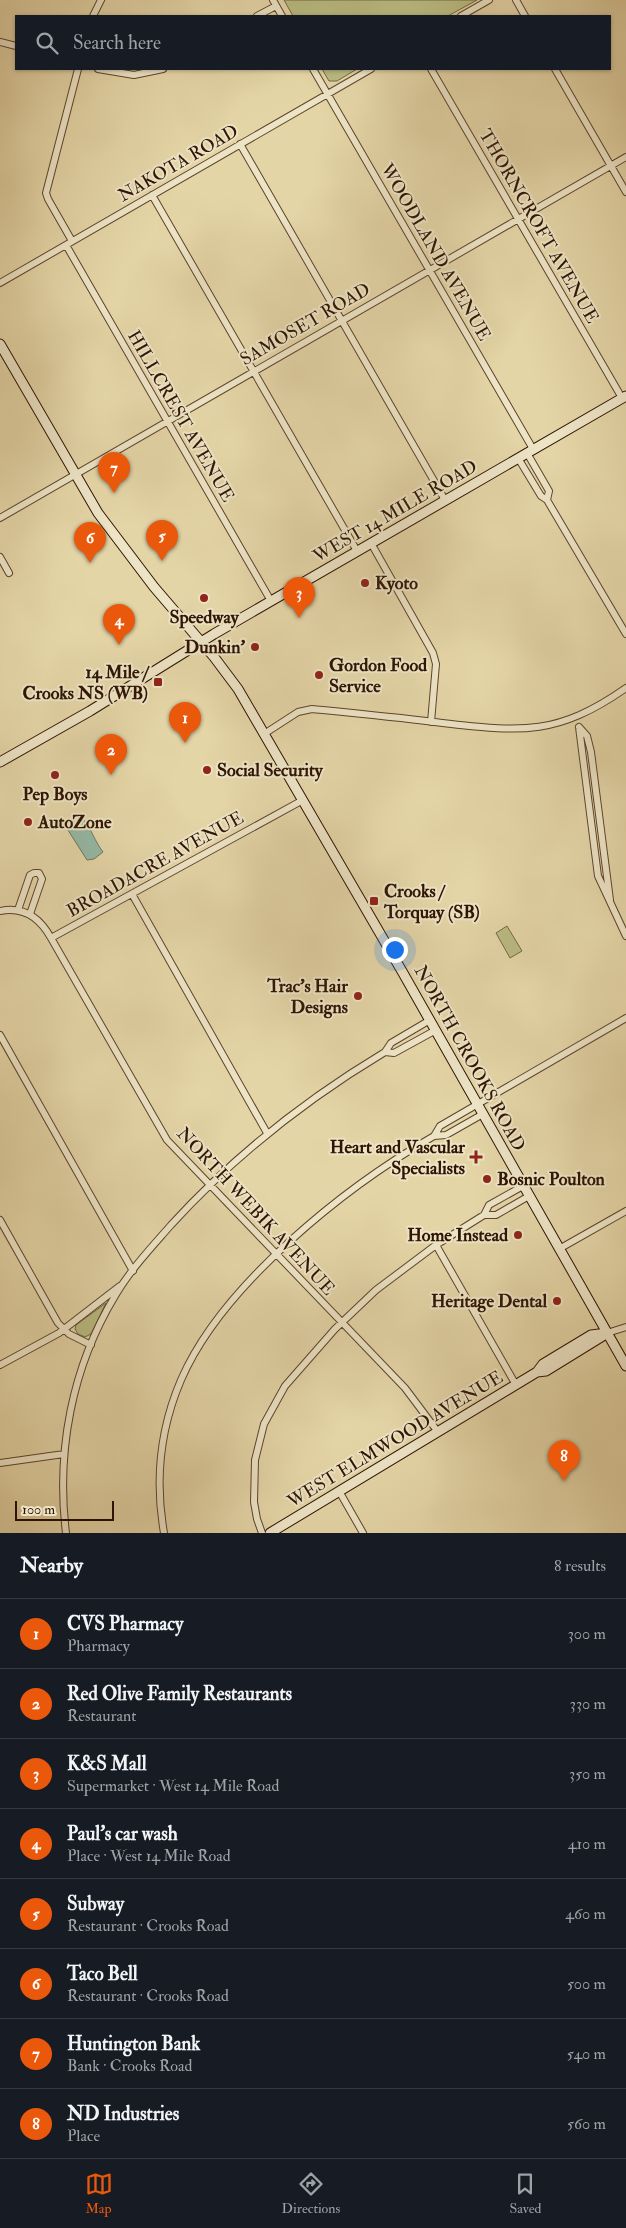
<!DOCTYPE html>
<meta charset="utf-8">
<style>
:root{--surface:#171b24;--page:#242831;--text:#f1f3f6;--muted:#9ea1a6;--line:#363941;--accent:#ea580c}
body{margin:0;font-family:"IM FELL Double Pica",serif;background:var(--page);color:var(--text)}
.scale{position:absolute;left:15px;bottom:12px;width:99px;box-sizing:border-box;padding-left:5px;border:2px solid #2f1403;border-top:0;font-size:14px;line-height:18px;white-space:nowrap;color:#2f1403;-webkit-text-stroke:4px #ede4c6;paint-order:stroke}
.you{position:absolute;left:394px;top:949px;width:18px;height:18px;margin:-12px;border:4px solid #fff;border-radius:50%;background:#1a73e8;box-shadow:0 0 0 8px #1a73e833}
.badge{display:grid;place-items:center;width:32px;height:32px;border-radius:50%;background:var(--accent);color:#fff;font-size:16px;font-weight:700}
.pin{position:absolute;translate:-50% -41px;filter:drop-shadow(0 1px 2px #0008)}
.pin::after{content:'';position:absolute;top:26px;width:18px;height:15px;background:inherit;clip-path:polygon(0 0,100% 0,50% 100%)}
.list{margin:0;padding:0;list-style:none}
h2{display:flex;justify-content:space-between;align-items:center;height:65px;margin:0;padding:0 20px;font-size:21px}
h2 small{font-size:16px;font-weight:400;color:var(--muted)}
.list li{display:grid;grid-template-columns:32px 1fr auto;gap:15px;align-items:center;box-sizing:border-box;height:70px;padding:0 20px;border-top:1px solid var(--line)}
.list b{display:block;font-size:19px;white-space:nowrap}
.list p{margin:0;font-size:16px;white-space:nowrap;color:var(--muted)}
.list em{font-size:16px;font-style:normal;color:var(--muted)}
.icon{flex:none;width:28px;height:28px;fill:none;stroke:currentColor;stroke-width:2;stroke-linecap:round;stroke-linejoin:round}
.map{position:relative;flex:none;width:626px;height:1533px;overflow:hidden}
.search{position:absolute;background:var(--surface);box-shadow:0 1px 4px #0004;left:15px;right:15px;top:15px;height:55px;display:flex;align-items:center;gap:12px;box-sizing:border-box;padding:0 18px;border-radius:0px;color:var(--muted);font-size:19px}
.sheet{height:625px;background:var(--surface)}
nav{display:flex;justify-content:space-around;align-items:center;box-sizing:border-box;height:70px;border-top:1px solid var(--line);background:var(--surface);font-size:14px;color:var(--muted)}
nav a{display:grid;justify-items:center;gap:2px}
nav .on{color:var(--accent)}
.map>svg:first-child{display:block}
</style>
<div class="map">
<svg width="626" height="1533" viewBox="0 0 626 1533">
<rect width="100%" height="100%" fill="#e4d5a7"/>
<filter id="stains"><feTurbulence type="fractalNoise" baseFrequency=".004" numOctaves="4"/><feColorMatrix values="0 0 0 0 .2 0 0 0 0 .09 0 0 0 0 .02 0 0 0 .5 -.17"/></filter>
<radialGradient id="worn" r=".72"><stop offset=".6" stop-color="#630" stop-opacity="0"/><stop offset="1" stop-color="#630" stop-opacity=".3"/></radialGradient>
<!-- green -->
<path fill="#babc83" stroke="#746843" d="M284,0H477L448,16H293Z
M322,69H357L337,81H329Z
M507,926L522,951L510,958L496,933Z
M106,1303L91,1334L85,1337L78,1334L75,1329L76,1325Z"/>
<!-- water -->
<path fill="#95b9a6" stroke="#6c7765" d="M83,819C91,828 95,842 103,852L94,859L87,860L66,827L70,823Z"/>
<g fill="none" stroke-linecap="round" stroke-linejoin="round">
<!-- street casing -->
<g stroke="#5c442c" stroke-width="8">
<path id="street" d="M273,0L282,16
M516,0L525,16
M93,16L101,0
M257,16L276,6
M461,16L489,0
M0,42L16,46
M98,69L134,75L163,69
M313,69L533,449
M431,69L622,398
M555,69L626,192
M240,144L445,500
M152,195L357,551
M72,241L48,199L46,193L78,69
M66,245L271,601
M0,283L371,69
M527,453L549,491L547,500
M518,458L541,496L547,500L626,634
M0,518L626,157
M371,543L433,653L436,664L431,722
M0,557L9,573
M579,727L598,876L626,936
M579,727L587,736L591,752L610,900
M264,734L298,712L312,709C352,713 393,717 434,722C517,731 553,739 626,688
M132,894L267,1133
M18,910L30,875L34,873H39L42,879L30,914
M0,911C24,906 40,918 51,938L303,800
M51,938L167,1140L405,1388L438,1432
M0,1035L133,1271
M385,1052L394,1053L436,1030
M434,1136L446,1135L483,1114
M484,1215H496L529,1196
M0,1220L58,1323L69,1334L91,1345
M436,1245L516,1385
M559,1249L626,1211
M607,1333L626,1327
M0,1365L59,1333L120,1286
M0,1463L64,1454
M339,1491L363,1533
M66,1533C56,1451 72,1367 115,1296C130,1270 151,1248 171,1225C234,1156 305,1100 385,1052L391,1043L430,1020
M164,1533C155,1482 160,1429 181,1380C222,1285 345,1187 434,1136L440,1126L626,1018
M262,1533L257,1519L254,1502L255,1460L264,1424L285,1386L335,1329L376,1290L436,1245L484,1215L489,1205L523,1186"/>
</g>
<!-- secondary casing -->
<g stroke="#2f1403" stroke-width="11">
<path id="secondary" d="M0,344L98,513L154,587L214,657L238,689L403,973L626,1366
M0,762L90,711L214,634L626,396
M537,1372L546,1371L606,1334
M270,1533L537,1372L543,1364L591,1335L607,1333"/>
</g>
<!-- street -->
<use href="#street" stroke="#ede4c6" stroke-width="6"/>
<!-- secondary -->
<use href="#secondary" stroke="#ede4c6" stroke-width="9"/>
</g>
<!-- markers -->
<g fill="#8f2418" stroke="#ede4c6" stroke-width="2">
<circle cx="365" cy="583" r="5"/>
<circle cx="204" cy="598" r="5"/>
<circle cx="255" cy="647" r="5"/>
<circle cx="319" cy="675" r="5"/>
<rect x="153" y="677" width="10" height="10" rx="2.5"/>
<circle cx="207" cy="770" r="5"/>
<circle cx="55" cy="775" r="5"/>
<circle cx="28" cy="822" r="5"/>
<rect x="369" y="896" width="10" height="10" rx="2.5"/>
<circle cx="358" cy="996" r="5"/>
<path d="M473.5 1149.5h5v5h5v5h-5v5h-5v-5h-5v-5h5z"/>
<circle cx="487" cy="1179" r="5"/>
<circle cx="518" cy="1235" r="5"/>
<circle cx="557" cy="1301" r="5"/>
</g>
<g text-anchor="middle" stroke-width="4" stroke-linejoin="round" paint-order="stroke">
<!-- street labels -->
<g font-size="18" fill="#2f1403" stroke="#ede4c6">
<text transform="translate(178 163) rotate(-30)" y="6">NAKOTA ROAD</text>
<text transform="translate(539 226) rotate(60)" y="6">THORNCROFT AVENUE</text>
<text transform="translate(436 252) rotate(60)" y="6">WOODLAND AVENUE</text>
<text transform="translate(305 324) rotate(-30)" y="6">SAMOSET ROAD</text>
<text transform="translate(181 416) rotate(60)" y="6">HILLCREST AVENUE</text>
<text transform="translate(395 511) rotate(-30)" y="6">WEST 14 MILE ROAD</text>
<text transform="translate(155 864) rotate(-29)" y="6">BROADACRE AVENUE</text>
<text transform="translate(470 1058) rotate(61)" y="6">NORTH CROOKS ROAD</text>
<text transform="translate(256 1211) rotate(47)" y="6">NORTH WEBIK AVENUE</text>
<text transform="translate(395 1439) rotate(-31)" y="6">WEST ELMWOOD AVENUE</text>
</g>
<!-- poi labels -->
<g font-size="18" font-weight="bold" fill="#2f1403" stroke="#ede4c6" text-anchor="start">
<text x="375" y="589">Kyoto</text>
<text x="204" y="623" text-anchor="middle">Speedway</text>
<text x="245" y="653" text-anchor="end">Dunkin'</text>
<text x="329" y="671">Gordon Food<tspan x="329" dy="21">Service</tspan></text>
<text x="148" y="678" text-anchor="end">14 Mile /<tspan x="148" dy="21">Crooks NS (WB)</tspan></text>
<text x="217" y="776">Social Security</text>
<text x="55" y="800" text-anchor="middle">Pep Boys</text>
<text x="38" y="828">AutoZone</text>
<text x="384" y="897">Crooks /<tspan x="384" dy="21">Torquay (SB)</tspan></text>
<text x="348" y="992" text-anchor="end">Trac's Hair<tspan x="348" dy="21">Designs</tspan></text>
<text x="465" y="1153" text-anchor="end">Heart and Vascular<tspan x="465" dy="21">Specialists</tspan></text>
<text x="497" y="1185">Bosnic Poulton</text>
<text x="508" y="1241" text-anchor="end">Home Instead</text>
<text x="547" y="1307" text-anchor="end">Heritage Dental</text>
</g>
</g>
<rect width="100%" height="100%" filter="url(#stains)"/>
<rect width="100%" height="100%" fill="url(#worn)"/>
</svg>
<div class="scale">100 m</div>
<div class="you"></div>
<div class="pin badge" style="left:185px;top:743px">1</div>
<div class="pin badge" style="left:111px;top:775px">2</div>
<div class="pin badge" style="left:299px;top:618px">3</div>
<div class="pin badge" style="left:119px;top:645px">4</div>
<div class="pin badge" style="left:162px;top:561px">5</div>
<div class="pin badge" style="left:90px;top:563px">6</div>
<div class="pin badge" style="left:114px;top:493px">7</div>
<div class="pin badge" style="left:564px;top:1481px">8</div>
<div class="search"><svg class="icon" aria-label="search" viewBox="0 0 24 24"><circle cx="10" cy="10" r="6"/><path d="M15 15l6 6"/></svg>Search here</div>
</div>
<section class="sheet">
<h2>Nearby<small>8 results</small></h2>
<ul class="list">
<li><span class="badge">1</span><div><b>CVS Pharmacy</b><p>Pharmacy</p></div><em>300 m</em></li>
<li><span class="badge">2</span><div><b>Red Olive Family Restaurants</b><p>Restaurant</p></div><em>330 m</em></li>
<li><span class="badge">3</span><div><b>K&amp;S Mall</b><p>Supermarket · West 14 Mile Road</p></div><em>350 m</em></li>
<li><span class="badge">4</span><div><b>Paul's car wash</b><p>Place · West 14 Mile Road</p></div><em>410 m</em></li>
<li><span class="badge">5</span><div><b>Subway</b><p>Restaurant · Crooks Road</p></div><em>460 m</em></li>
<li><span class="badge">6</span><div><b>Taco Bell</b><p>Restaurant · Crooks Road</p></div><em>500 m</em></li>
<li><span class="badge">7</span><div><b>Huntington Bank</b><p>Bank · Crooks Road</p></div><em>540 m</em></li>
<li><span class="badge">8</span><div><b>ND Industries</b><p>Place</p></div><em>560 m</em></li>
</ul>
</section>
<nav>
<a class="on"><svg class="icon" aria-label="map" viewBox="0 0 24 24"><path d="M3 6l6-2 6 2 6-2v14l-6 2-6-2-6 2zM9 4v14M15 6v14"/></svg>Map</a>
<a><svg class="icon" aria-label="directions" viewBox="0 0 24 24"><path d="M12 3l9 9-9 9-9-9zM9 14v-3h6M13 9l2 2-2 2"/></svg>Directions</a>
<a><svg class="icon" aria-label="saved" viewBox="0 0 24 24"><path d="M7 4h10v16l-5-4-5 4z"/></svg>Saved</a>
</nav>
